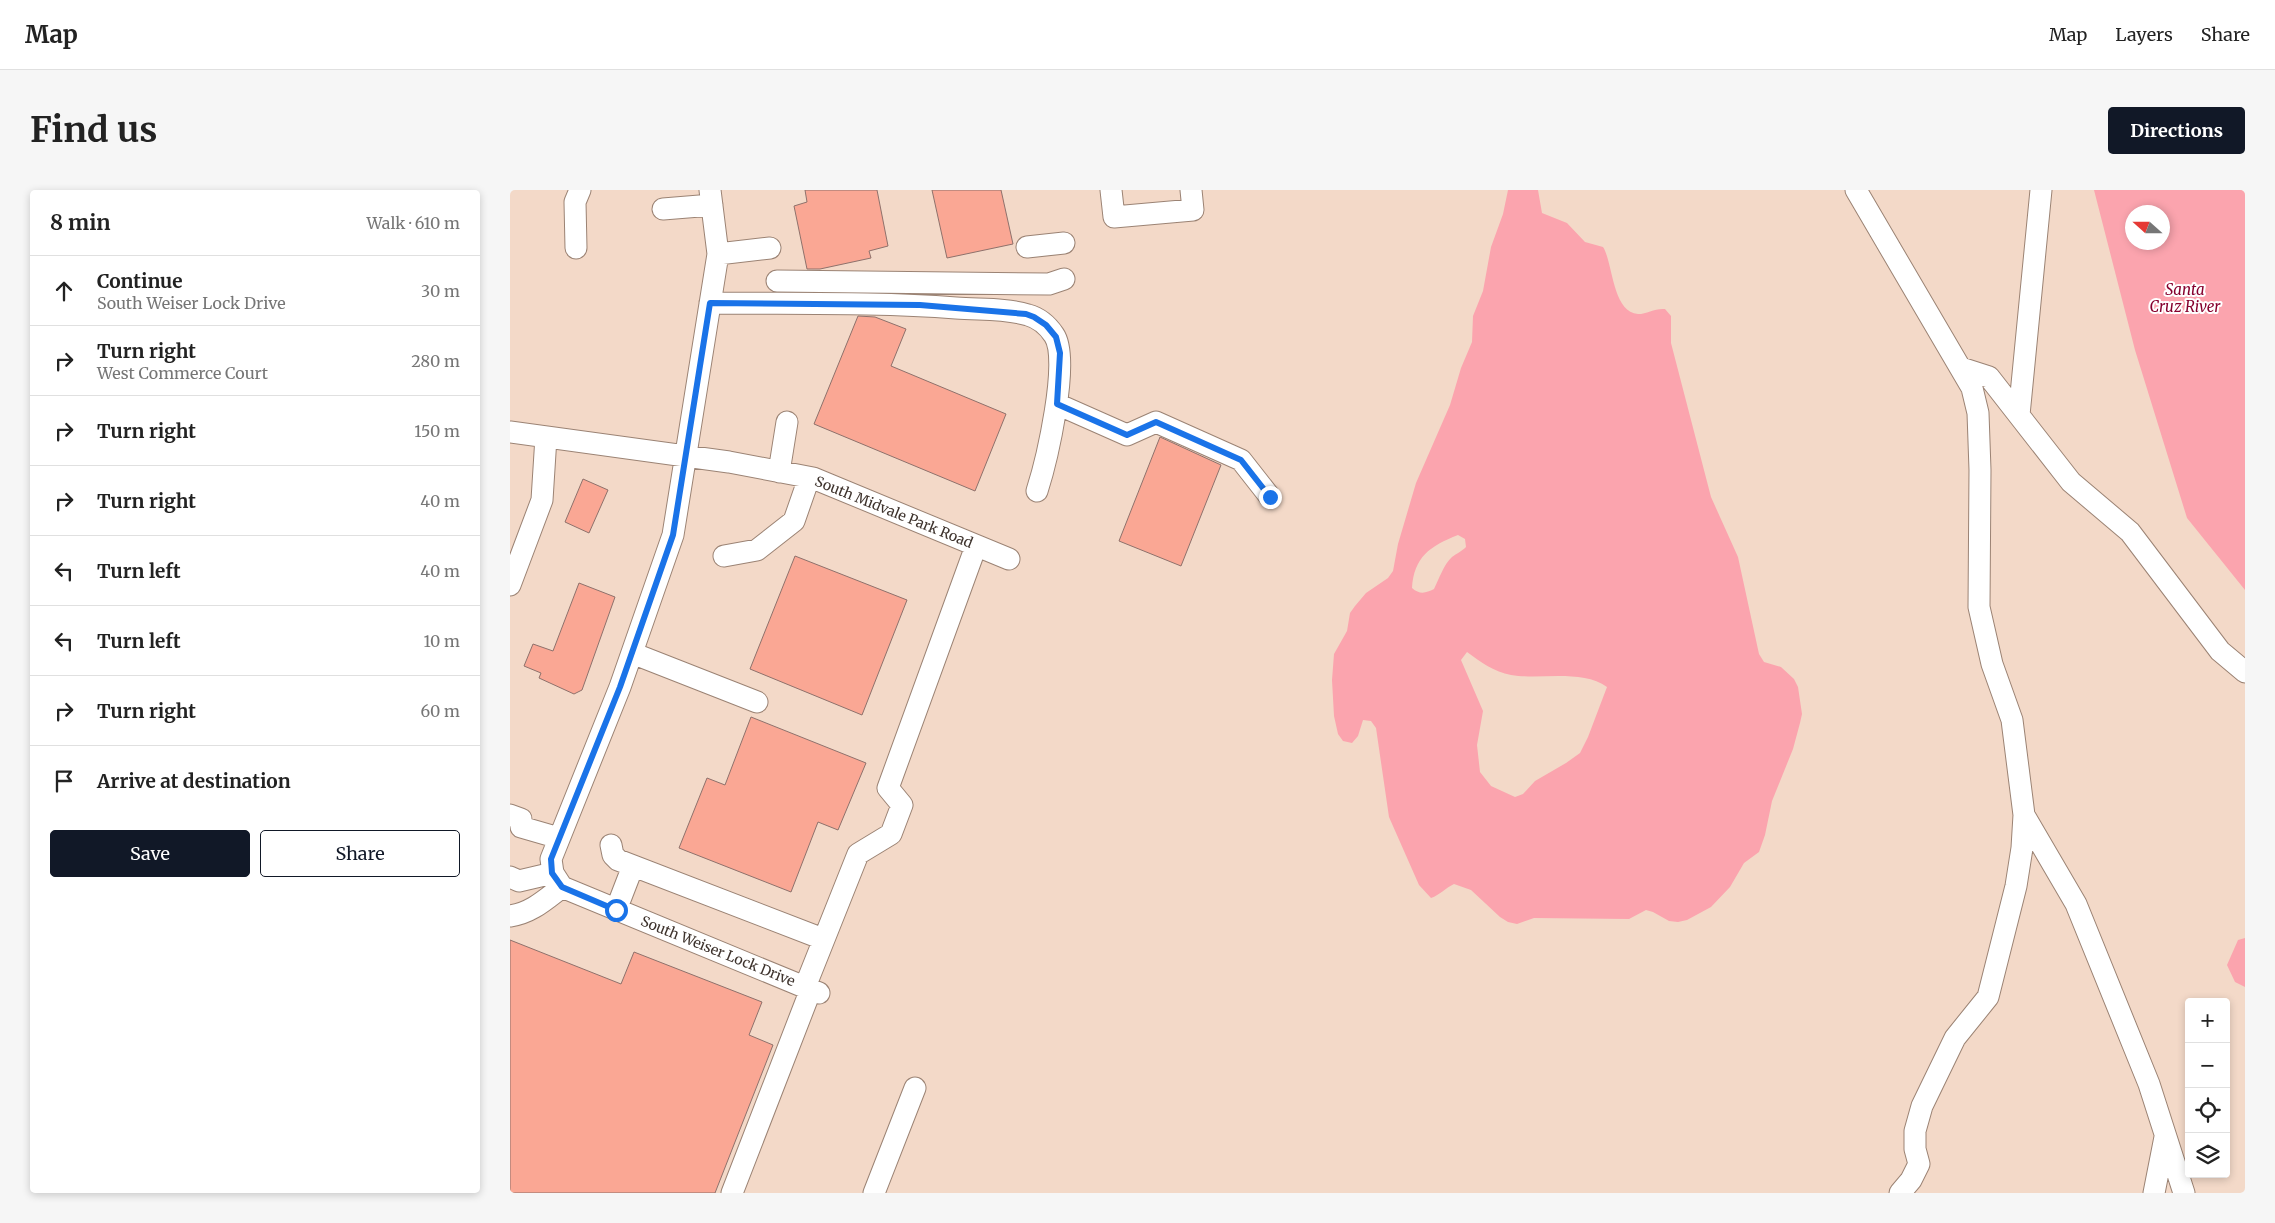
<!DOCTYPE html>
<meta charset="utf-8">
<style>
:root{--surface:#fff;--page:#f6f6f6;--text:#222;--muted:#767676;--line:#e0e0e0;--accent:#111827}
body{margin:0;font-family:Merriweather,serif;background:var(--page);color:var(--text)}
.controls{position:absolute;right:15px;bottom:15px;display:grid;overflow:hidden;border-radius:5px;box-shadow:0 2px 8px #0003}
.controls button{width:45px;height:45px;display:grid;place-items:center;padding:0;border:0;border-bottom:1px solid var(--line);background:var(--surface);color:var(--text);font:25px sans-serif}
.compass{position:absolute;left:1615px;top:15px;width:45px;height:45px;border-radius:50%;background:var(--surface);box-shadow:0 2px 8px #0003;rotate:291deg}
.stop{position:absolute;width:15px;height:15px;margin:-11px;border:4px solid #1a73e8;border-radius:50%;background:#fff}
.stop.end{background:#1a73e8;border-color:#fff;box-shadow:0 1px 5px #0008}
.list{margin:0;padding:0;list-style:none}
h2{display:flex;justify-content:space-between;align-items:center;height:65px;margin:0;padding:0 20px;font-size:21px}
h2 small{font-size:16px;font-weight:400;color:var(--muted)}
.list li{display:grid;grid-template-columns:32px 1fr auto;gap:15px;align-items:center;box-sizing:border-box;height:70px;padding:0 20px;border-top:1px solid var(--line)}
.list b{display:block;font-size:19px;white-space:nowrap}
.list p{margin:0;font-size:16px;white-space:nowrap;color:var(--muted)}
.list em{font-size:16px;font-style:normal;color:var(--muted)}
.actions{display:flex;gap:10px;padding:15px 20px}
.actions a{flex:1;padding:11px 0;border:1px solid var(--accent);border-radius:5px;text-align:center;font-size:18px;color:var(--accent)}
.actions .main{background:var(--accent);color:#fff}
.icon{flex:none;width:28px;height:28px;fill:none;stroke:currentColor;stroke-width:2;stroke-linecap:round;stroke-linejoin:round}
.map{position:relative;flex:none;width:1735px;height:1003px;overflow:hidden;border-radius:5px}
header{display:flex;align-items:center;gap:30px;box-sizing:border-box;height:70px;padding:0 25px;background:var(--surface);border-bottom:1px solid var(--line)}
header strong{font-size:24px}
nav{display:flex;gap:28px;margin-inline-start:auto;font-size:18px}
.intro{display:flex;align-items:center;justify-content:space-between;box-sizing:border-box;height:120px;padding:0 30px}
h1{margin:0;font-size:35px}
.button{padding:12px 22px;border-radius:5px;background:var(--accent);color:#fff;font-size:18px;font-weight:700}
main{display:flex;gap:30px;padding:0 30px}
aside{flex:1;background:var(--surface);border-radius:5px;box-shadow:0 2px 8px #0003}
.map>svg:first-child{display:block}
</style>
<header>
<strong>Map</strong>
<nav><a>Map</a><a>Layers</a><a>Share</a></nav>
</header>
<div class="intro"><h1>Find us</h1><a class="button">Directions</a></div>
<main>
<aside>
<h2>8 min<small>Walk · 610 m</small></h2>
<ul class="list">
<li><svg class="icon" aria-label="ahead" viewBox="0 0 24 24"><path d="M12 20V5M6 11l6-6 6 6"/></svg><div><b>Continue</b><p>South Weiser Lock Drive</p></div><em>30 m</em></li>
<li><svg class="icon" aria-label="right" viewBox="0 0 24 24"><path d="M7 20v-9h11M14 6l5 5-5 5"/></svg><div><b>Turn right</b><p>West Commerce Court</p></div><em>280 m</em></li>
<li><svg class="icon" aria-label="right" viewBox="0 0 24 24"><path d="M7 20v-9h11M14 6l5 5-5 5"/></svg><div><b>Turn right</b></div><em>150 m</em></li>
<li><svg class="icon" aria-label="right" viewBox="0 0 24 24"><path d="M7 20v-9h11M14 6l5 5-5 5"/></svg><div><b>Turn right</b></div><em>40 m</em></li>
<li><svg class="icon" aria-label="left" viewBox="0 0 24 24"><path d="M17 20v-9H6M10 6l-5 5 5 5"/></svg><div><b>Turn left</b></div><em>40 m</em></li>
<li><svg class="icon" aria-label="left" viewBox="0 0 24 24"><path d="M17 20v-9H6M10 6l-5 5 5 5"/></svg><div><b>Turn left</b></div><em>10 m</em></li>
<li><svg class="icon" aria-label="right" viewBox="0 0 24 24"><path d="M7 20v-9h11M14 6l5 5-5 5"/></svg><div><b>Turn right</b></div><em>60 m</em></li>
<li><svg class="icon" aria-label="arrive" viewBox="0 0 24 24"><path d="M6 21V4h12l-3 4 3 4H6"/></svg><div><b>Arrive at destination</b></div></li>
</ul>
<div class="actions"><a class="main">Save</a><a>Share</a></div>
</aside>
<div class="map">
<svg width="1735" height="1003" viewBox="0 0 1735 1003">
<rect width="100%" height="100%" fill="#f3d9c8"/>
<!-- water -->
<path fill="#fba4ae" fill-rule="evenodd" d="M998,0H1028L1032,23L1057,33L1075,52L1093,57C1103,72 1102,122 1128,124C1137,124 1145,118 1155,119L1161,126V153L1201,307L1228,367L1249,464L1254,472L1271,477L1284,489L1288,497L1292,524L1290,533L1283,559L1262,611L1255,645L1249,662L1234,673L1220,697L1201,717L1177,730L1168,732L1159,731L1143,722L1136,720L1119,729L1024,728L1007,734L998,732L990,727L961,700L944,694C935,698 930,705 921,708L909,695L879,627L866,538L861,531L853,530L848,546L842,553L833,551L828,544L824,526L822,490L824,464L837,441L840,423L845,416L856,403L878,388L883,381L888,354L906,293L940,215L951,178L962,152L963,126L973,101L981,57L993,24ZM948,345L955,349L956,357C951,362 947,363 942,367C934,374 929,389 924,399C916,403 910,405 902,398C904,367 920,356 948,345ZM957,462C971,472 984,482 1001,485C1030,490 1072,479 1097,497L1078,547L1070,563L1056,573L1025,591L1013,604L1005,607L981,596L970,582L967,555L973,521L951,470Z
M1584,0H1735V400L1677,328L1625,160ZM1622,22H1652V52H1622Z
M1735,748V797L1725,792L1717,775L1728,750Z"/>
<!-- building -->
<path fill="#faa794" stroke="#8e716b" d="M295,0H367L378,56L359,61L361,68L310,79H297L284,16L297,12Z
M422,0H491L503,54L437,68Z
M348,126L365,127L396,139L381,176L496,224L465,301L304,234Z
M650,247L711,275L671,376L609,351Z
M73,289L98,300L79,343L55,332Z
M285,366L397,410L352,525L240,479Z
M69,393L105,407L72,500L64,504L29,488L31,483L14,476L23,454L43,461Z
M241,527L356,573L328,640L308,632L281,702L169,658L197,588L215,595Z
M0,750L111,794L124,762L252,812L239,845L263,855L205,1003H0Z"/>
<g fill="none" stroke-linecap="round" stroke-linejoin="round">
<!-- minor casing -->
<g stroke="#9b8374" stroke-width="23">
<path id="minor" d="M601,0L604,27L683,20L681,0
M1346,0L1462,198L1468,223L1470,280L1469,417L1482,474L1502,530L1514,625L1512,658L1506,696L1478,807L1445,848L1412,916L1405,941V959L1409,974L1401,990L1390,1003
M153,19L202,15
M517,57L554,53
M66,58L65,12L70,0
M208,64L260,58
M267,91L539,94L554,89
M200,113C282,114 364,112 446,118C469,120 495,118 518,125C529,128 538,136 544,145C561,169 536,273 527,301
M1451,178L1479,187L1561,292L1620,342L1710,461L1735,482
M547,214L617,245L646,232L731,270L760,307
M1509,225L1531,0
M0,242L219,272L303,288L499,369
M269,282L277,232
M214,366L247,360L284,331L299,288
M0,395L32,310L36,247
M122,463L247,512
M0,625L11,629V637L49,648
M1514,625L1566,714L1639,894L1674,1003
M101,655L103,665L108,670L313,749
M0,687L9,691L43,683
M52,697L43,683L41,669L110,497L163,345L208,64L200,0
M52,697L309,803
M106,720L123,676
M0,726C21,723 35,710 52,697
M295,797L348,664L381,644L392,615L378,598L466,356
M222,1003L301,799
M364,1003L405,898
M1644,1003L1655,947"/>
</g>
<!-- minor -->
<use href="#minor" stroke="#fff" stroke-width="21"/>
</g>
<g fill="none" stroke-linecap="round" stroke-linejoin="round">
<!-- route -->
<path stroke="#1a73e8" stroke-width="6" d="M106,720L52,697L42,683L41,669L110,497L163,345L200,113L410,115L516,124L524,127L536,135L546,147L550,163L547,214L617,245L646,232L731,270L760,307"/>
</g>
<g text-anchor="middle" stroke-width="4" stroke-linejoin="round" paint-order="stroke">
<!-- street labels -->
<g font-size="14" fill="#3e332d" stroke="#fff">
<text transform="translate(384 322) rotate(22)" y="5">South Midvale Park Road</text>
<text transform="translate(208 761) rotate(22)" y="5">South Weiser Lock Drive</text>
</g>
<!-- water labels -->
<g font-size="15" font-style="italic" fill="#85002e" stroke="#fff">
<text x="1675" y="105">Santa<tspan x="1675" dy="17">Cruz River</tspan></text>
</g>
</g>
</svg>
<div class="controls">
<button>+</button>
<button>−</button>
<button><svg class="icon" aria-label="locate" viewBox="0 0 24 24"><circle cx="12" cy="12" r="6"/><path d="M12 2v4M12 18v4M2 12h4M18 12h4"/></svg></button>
<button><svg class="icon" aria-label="layers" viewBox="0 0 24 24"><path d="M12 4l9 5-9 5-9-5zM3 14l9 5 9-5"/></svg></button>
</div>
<svg class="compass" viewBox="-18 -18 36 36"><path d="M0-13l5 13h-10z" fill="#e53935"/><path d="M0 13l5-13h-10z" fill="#767676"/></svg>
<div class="stop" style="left:106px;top:720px"></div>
<div class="stop end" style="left:760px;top:307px"></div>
</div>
</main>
